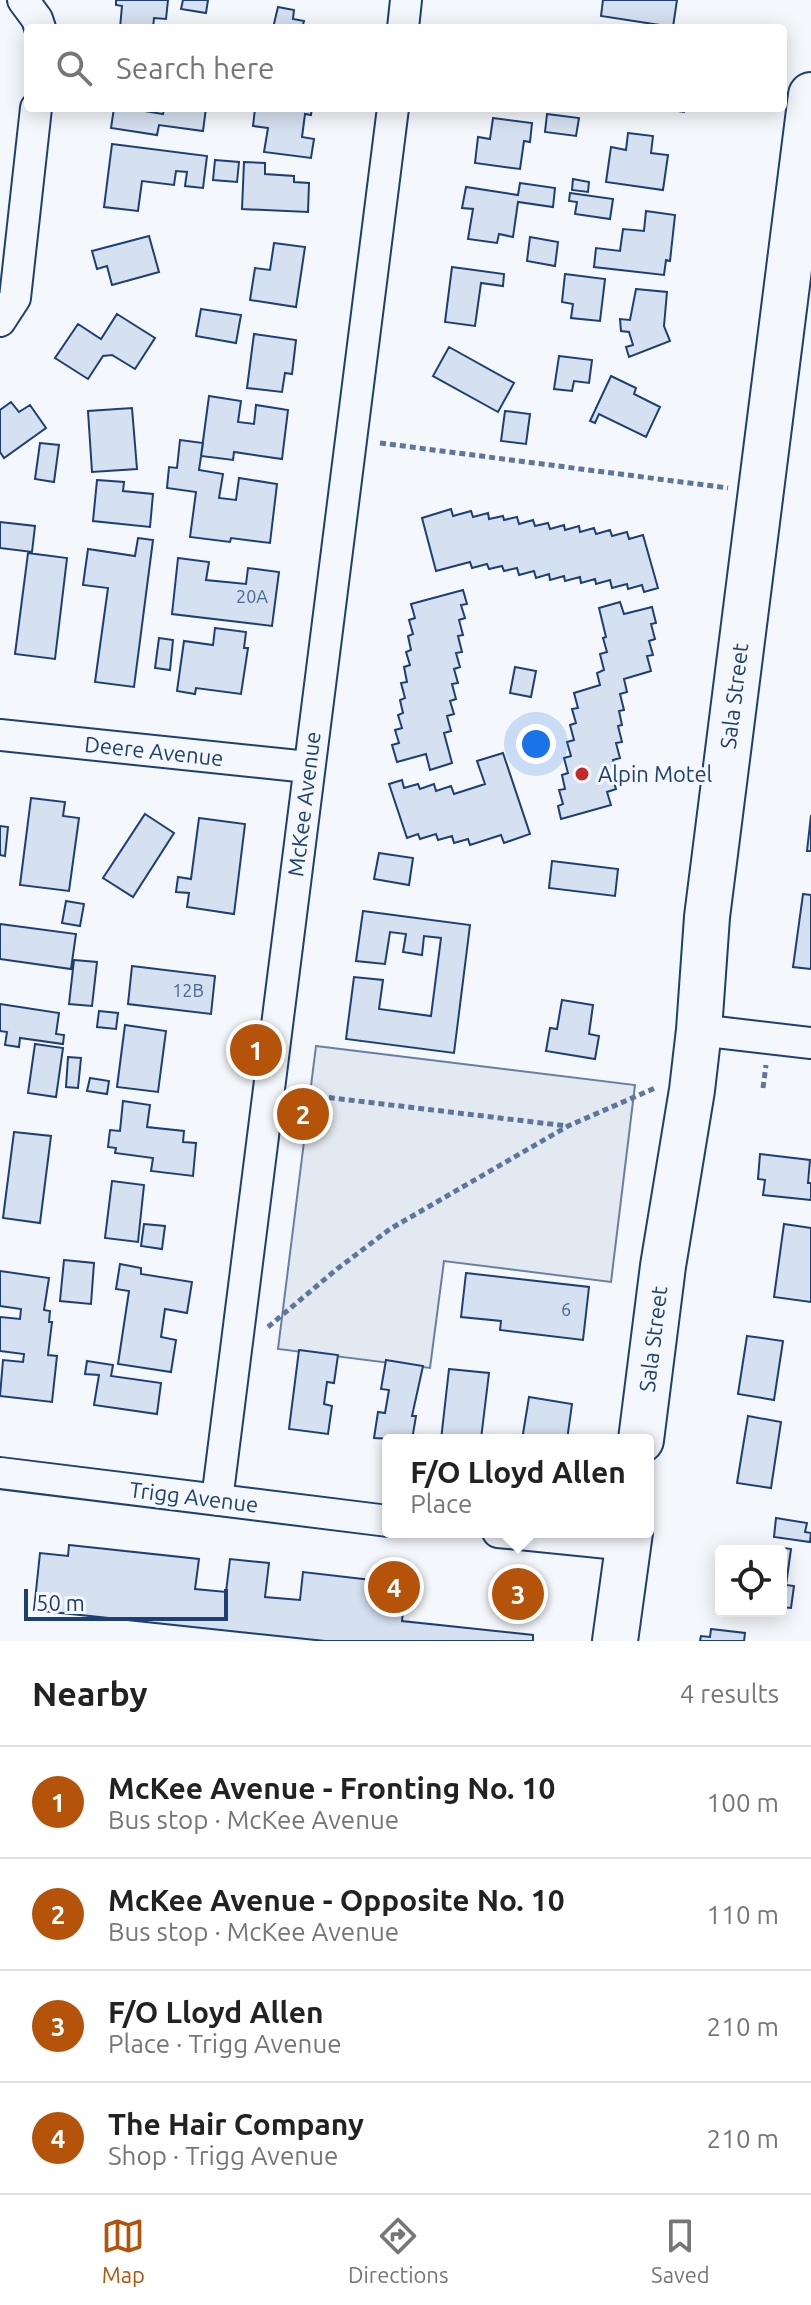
<!DOCTYPE html>
<meta charset="utf-8">
<style>
:root{--surface:#fff;--page:#f6f6f6;--text:#222;--muted:#767676;--line:#e0e0e0;--accent:#b45309}
body{margin:0;font-family:Ubuntu,sans-serif;background:var(--page);color:var(--text)}
.controls{position:absolute;right:24px;bottom:24px;display:grid;overflow:hidden;border-radius:8px;box-shadow:0 4px 20px #0003}
.controls button{width:72px;height:72px;display:grid;place-items:center;padding:0;border:0;border-bottom:2px solid var(--line);background:var(--surface);color:var(--text);font:40px sans-serif}
.scale{position:absolute;left:24px;bottom:20px;width:204px;box-sizing:border-box;padding-left:8px;border:4px solid #1d3f73;border-top:0;font-size:22px;line-height:28px;white-space:nowrap;color:#1d3f73;-webkit-text-stroke:6px #f4f7fb;paint-order:stroke}
.you{position:absolute;left:536px;top:744px;width:28px;height:28px;margin:-20px;border:6px solid #fff;border-radius:50%;background:#1a73e8;box-shadow:0 0 0 12px #1a73e833}
.badge{display:grid;place-items:center;width:52px;height:52px;border-radius:50%;background:var(--accent);color:#fff;font-size:26px;font-weight:700}
.pin{position:absolute;translate:-50% -50%;border:4px solid #fff;box-shadow:0 2px 8px #0006}
.popup{position:absolute;left:382px;top:1434px;width:272px;height:104px;box-sizing:border-box;display:grid;place-content:center;border-radius:8px;background:var(--surface);filter:drop-shadow(0 2px 6px #0005);font-size:26px;white-space:nowrap;color:var(--muted)}
.popup b{font-size:30px;color:var(--text)}
.popup::after{content:'';position:absolute;left:50%;top:100%;margin-left:-16px;border:16px solid transparent;border-top-color:var(--surface)}
.list{margin:0;padding:0;list-style:none}
h2{display:flex;justify-content:space-between;align-items:center;height:104px;margin:0;padding:0 32px;font-size:34px}
h2 small{font-size:26px;font-weight:400;color:var(--muted)}
.list li{display:grid;grid-template-columns:52px 1fr auto;gap:24px;align-items:center;box-sizing:border-box;height:112px;padding:0 32px;border-top:2px solid var(--line)}
.list b{display:block;font-size:30px;white-space:nowrap}
.list p{margin:0;font-size:26px;white-space:nowrap;color:var(--muted)}
.list em{font-size:26px;font-style:normal;color:var(--muted)}
.icon{flex:none;width:44px;height:44px;fill:none;stroke:currentColor;stroke-width:2;stroke-linecap:round;stroke-linejoin:round}
.map{position:relative;flex:none;width:811px;height:1641px;overflow:hidden}
.search{position:absolute;background:var(--surface);box-shadow:0 4px 20px #0003;left:24px;right:24px;top:24px;height:88px;display:flex;align-items:center;gap:20px;box-sizing:border-box;padding:0 28px;border-radius:8px;color:var(--muted);font-size:30px}
.sheet{height:552px;background:var(--surface)}
nav{display:flex;justify-content:space-around;align-items:center;box-sizing:border-box;height:112px;border-top:2px solid var(--line);background:var(--surface);font-size:22px;color:var(--muted)}
nav a{display:grid;justify-items:center;gap:4px}
nav .on{color:var(--accent)}
.map>svg:first-child{display:block}
</style>
<div class="map">
<svg width="811" height="1641" viewBox="0 0 811 1641">
<rect width="100%" height="100%" fill="#f4f7fb"/>
<!-- green -->
<path fill="#e3e9f0" stroke="#687fa3" stroke-width="2" d="M316,1046L635,1085L611,1282L444,1261L430,1368L278,1349Z"/>
<!-- building -->
<path fill="#d5e0f0" stroke="#1d3f73" stroke-width="2" d="M116,0H168L166,19L154,18L153,28H120L122,6L116,5Z
M183,0H208L206,13L181,9Z
M603,0H677L673,27L601,16Z
M278,7L294,10L293,19L304,21L302,28H273Z
M114,108H144V111L163,114L164,108H206L203,131L159,125L157,135L111,128Z
M250,108H312L311,115L305,114L302,137L314,139L311,158L264,152L268,128L253,126L255,109Z
M657,108H685L684,112Z
M547,114L579,118L576,136L545,132Z
M493,118L532,123L530,142L524,141L520,169L475,163L478,137L490,139Z
M628,133L653,136L651,153L668,155L663,190L606,182L611,147L626,150Z
M112,144L207,156L203,188L185,186L187,172L176,171L174,185L142,181L138,211L104,207Z
M215,160L239,162L237,182L213,180Z
M244,162L265,163V174L294,176V182L309,183L308,212L242,209Z
M573,179L589,182L588,192L572,190Z
M520,183L555,188L553,207L518,202L513,237L499,234L497,243L468,239L473,209L462,208L466,187L518,195Z
M570,193L613,199L610,219L575,214L577,202L569,201Z
M646,211L675,215L670,261L666,260L664,275L594,267L596,248L620,251L623,229L644,231Z
M149,236L159,272L112,285L107,266L97,269L92,251Z
M530,237L558,242L555,266L527,261Z
M274,243L305,247L296,307L250,300L255,268L270,270Z
M452,267L504,274L503,286L481,283L475,326L445,322Z
M565,274L605,279L600,321L571,318L573,304L562,302Z
M636,289L667,292L664,326L670,341L629,357L626,347L633,345L629,332L621,331L620,319L630,320Z
M201,309L241,315L236,343L196,336Z
M117,314L155,338L135,369L112,355L103,356L88,379L55,358L78,324L101,339Z
M254,334L296,340L292,374L285,373L282,392L247,388Z
M449,347L514,383L498,412L433,376Z
M559,356L592,360L589,383L574,381L572,391L554,389Z
M611,376L636,388L634,394L660,407L646,437L599,414L595,423L590,421Z
M209,396L241,401L238,422L254,424L256,405L288,410L282,459L234,452L233,460L201,456Z
M11,402L19,412L30,405L46,428L4,458L0,452V410Z
M132,408L137,469L92,472L88,411Z
M505,411L530,414L526,444L501,441Z
M180,440L203,443L199,470L223,474L219,498L236,500L239,478L277,484L270,543L231,538L230,542L190,537L196,492L167,488L169,467L177,468Z
M40,443L59,445L54,482L35,479Z
M97,480L124,482L123,491L153,494L150,527L93,521Z
M451,509L453,516L471,511L473,517L488,513L489,519L503,516L504,520L517,517L519,524L533,520L535,526L548,523L550,529L564,525L565,530L579,526L580,532L594,528L596,534L610,530L612,536L627,532L629,539L643,535L658,588L644,592L642,585L628,589L627,584L612,588L610,580L596,584L595,579L581,583L580,577L565,581L564,576L550,580L549,574L536,578L534,571L519,575L517,568L504,571L502,566L489,569L487,564L472,568L470,562L436,571L422,518Z
M0,522L35,526L32,552L0,548Z
M138,538L153,540L134,687L95,682L108,588L83,585L88,549L135,556Z
M28,553L67,558L55,659L15,654Z
M178,558L209,562L206,580L246,584L248,568L279,572L272,626L172,614Z
M463,590L467,604L461,605L465,618L459,620L463,635L458,636L462,652L456,653L460,667L454,669L458,683L452,684L456,699L450,701L454,714L447,716L451,731L444,733L452,763L430,770L426,754L397,762L392,745L399,743L395,730L402,728L398,715L403,713L400,700L405,698L401,683L407,682L404,667L410,665L406,652L411,650L408,636L413,634L409,620L415,618L411,604Z
M620,602L624,614L652,607L656,623L651,624L655,639L649,641L653,655L647,656L651,671L624,679L627,692L620,694L624,710L619,711L622,725L618,726L622,742L616,743L620,758L613,760L616,774L612,775L616,789L607,792L611,805L561,819L558,806L563,804L559,790L565,789L562,775L568,773L564,758L571,756L567,742L574,740L570,725L576,723L572,709L578,708L574,693L600,685L597,673L604,670L600,654L607,652L603,638L606,637L599,608Z
M215,628L246,632L244,648H248L241,694L196,688L195,694L177,691L184,641L213,645Z
M159,638L173,640L170,670L155,668Z
M515,667L536,671L531,697L510,693Z
M503,753L530,834L504,843L501,835L470,845L468,839L454,843L452,836L438,840L436,834L420,839L418,834L407,838L389,784L402,780L404,788L418,784L420,789L434,784L436,791L451,786L454,794L485,784L477,761Z
M31,798L65,802L63,816L79,818L69,891L20,885Z
M145,814L174,833L133,897L103,878Z
M811,815V851H807Z
M199,818L245,824L234,914L187,907L189,893L176,892L178,877L191,879Z
M0,826L8,827L5,856L0,855Z
M379,853L413,858L409,885L374,879Z
M552,861L618,869L615,896L549,888Z
M803,894L811,895V969L793,967Z
M66,901L84,904L80,926L62,923Z
M363,911L470,925L454,1053L346,1039L354,977L383,980L379,1009L431,1016L441,938L424,936L422,955L403,952L406,934L390,932L385,964L356,961Z
M0,924L76,934L71,969L0,959Z
M74,960L97,962L92,1006L69,1004Z
M132,966L215,976L211,1014L128,1004Z
M562,1000L593,1005L589,1034L599,1036L595,1059L546,1051L550,1028L557,1029Z
M0,1004L59,1013L56,1034L64,1035L63,1044L20,1038L19,1047L5,1045L7,1032L0,1031Z
M99,1011L118,1013L116,1029L97,1027Z
M125,1025L166,1031L158,1092L117,1087Z
M35,1044L63,1048L56,1097L28,1093Z
M68,1057L81,1058L78,1088L66,1087Z
M90,1078L109,1081L107,1094L87,1091Z
M123,1101L150,1105L147,1127L184,1131L183,1142L196,1143L193,1176L151,1171L153,1158L115,1153L116,1148L108,1147L110,1130L120,1131Z
M14,1132L51,1136L40,1223L3,1218Z
M760,1154L810,1160L808,1183H811V1200L763,1195L765,1180L758,1179Z
M112,1181L144,1185L138,1242L105,1238Z
M144,1224L165,1226L162,1249L141,1246Z
M784,1224L811,1228V1302L774,1297Z
M64,1260L94,1263L91,1304L60,1301Z
M120,1264L141,1268V1274L192,1282L187,1313L165,1309L161,1337L176,1340L171,1372L118,1364L129,1291L116,1289Z
M0,1271L49,1278L44,1310L50,1311L49,1322H52L48,1355L57,1356L52,1402L0,1396L3,1360L23,1362L24,1354L0,1351V1317L20,1319L21,1309L0,1306Z
M466,1273L589,1287L583,1340L500,1330L501,1321L461,1317Z
M747,1336L783,1341L774,1400L738,1394Z
M299,1350L338,1355L334,1383L327,1382L324,1404L332,1406L328,1434L289,1429Z
M386,1360L423,1366L412,1416H416L412,1440L374,1438L378,1412L385,1413L389,1390L381,1389Z
M87,1361L113,1365L111,1376L161,1383L157,1414L94,1405L99,1375L85,1374Z
M449,1369L489,1373L481,1439L492,1440H441Z
M529,1397L572,1404L567,1440H522Z
M748,1416L781,1422L771,1488L737,1483Z
M776,1518L807,1523L805,1532L811,1533L810,1542L774,1537Z
M69,1545L199,1559L195,1589L226,1592L230,1559L269,1563L265,1597L300,1600L303,1572L406,1584L402,1621L533,1635V1641H325L34,1610L40,1553L68,1556Z
M770,1546L791,1549L786,1585L794,1586L791,1608L781,1607V1551H769Z
M711,1629L745,1633L744,1641H700L701,1636L710,1637Z"/>
<g fill="none" stroke-linecap="round" stroke-linejoin="round">
<!-- minor casing -->
<g stroke="#1d3f73" stroke-width="34">
<path id="minor" d="M23,0L37,19L40,28
M403,28L406,0
M0,321L15,298L36,108
M0,735L308,767
M699,1030L811,1043
M0,1473L388,1521
M217,1500L393,108
M498,1532L628,1545"/>
</g>
<!-- highway casing -->
<g stroke="#1d3f73" stroke-width="48">
<path id="highway" d="M641,1440L663,1266L692,1090L699,1030L707,917L811,95
M615,1641L630,1532"/>
</g>
<!-- path -->
<path stroke="#5e769c" stroke-width="5" stroke-dasharray="6 4" stroke-linecap="butt" d="M380,443L728,488
M763,1088L766,1065
M299,1094L567,1126
M268,1327L337,1269L390,1229L568,1126L655,1088"/>
<!-- minor -->
<use href="#minor" stroke="#f4f7fb" stroke-width="30"/>
<!-- highway -->
<use href="#highway" stroke="#f4f7fb" stroke-width="44"/>
</g>
<!-- markers -->
<circle fill="#c62828" stroke="#f4f7fb" stroke-width="3" cx="582" cy="774" r="8"/>
<g text-anchor="middle" stroke-width="6" stroke-linejoin="round" paint-order="stroke">
<!-- number labels -->
<g font-size="18" fill="#4b6792">
<text x="252" y="603">20A</text>
<text x="188" y="997">12B</text>
<text x="566" y="1316">6</text>
</g>
<!-- street labels -->
<g font-size="22" fill="#1d3f73" stroke="#f4f7fb">
<text transform="translate(734 696) rotate(-83)" y="8">Sala Street</text>
<text transform="translate(154 751) rotate(6)" y="8">Deere Avenue</text>
<text transform="translate(304 804) rotate(-83)" y="8">McKee Avenue</text>
<text transform="translate(653 1339) rotate(-83)" y="8">Sala Street</text>
<text transform="translate(194 1497) rotate(7)" y="8">Trigg Avenue</text>
</g>
<!-- poi labels -->
<g font-size="22" fill="#1d3f73" stroke="#f4f7fb" text-anchor="start">
<text x="598" y="782">Alpin Motel</text>
</g>
</g>
</svg>
<div class="controls">
<button><svg class="icon" aria-label="locate" viewBox="0 0 24 24"><circle cx="12" cy="12" r="6"/><path d="M12 2v4M12 18v4M2 12h4M18 12h4"/></svg></button>
</div>
<div class="scale">50 m</div>
<div class="you"></div>
<div class="pin badge" style="left:256px;top:1050px">1</div>
<div class="pin badge" style="left:303px;top:1114px">2</div>
<div class="pin badge" style="left:518px;top:1594px">3</div>
<div class="popup"><b>F/O Lloyd Allen</b>Place</div>
<div class="pin badge" style="left:394px;top:1587px">4</div>
<div class="search"><svg class="icon" aria-label="search" viewBox="0 0 24 24"><circle cx="10" cy="10" r="6"/><path d="M15 15l6 6"/></svg>Search here</div>
</div>
<section class="sheet">
<h2>Nearby<small>4 results</small></h2>
<ul class="list">
<li><span class="badge">1</span><div><b>McKee Avenue - Fronting No. 10</b><p>Bus stop · McKee Avenue</p></div><em>100 m</em></li>
<li><span class="badge">2</span><div><b>McKee Avenue - Opposite No. 10</b><p>Bus stop · McKee Avenue</p></div><em>110 m</em></li>
<li><span class="badge">3</span><div><b>F/O Lloyd Allen</b><p>Place · Trigg Avenue</p></div><em>210 m</em></li>
<li><span class="badge">4</span><div><b>The Hair Company</b><p>Shop · Trigg Avenue</p></div><em>210 m</em></li>
</ul>
</section>
<nav>
<a class="on"><svg class="icon" aria-label="map" viewBox="0 0 24 24"><path d="M3 6l6-2 6 2 6-2v14l-6 2-6-2-6 2zM9 4v14M15 6v14"/></svg>Map</a>
<a><svg class="icon" aria-label="directions" viewBox="0 0 24 24"><path d="M12 3l9 9-9 9-9-9zM9 14v-3h6M13 9l2 2-2 2"/></svg>Directions</a>
<a><svg class="icon" aria-label="saved" viewBox="0 0 24 24"><path d="M7 4h10v16l-5-4-5 4z"/></svg>Saved</a>
</nav>
